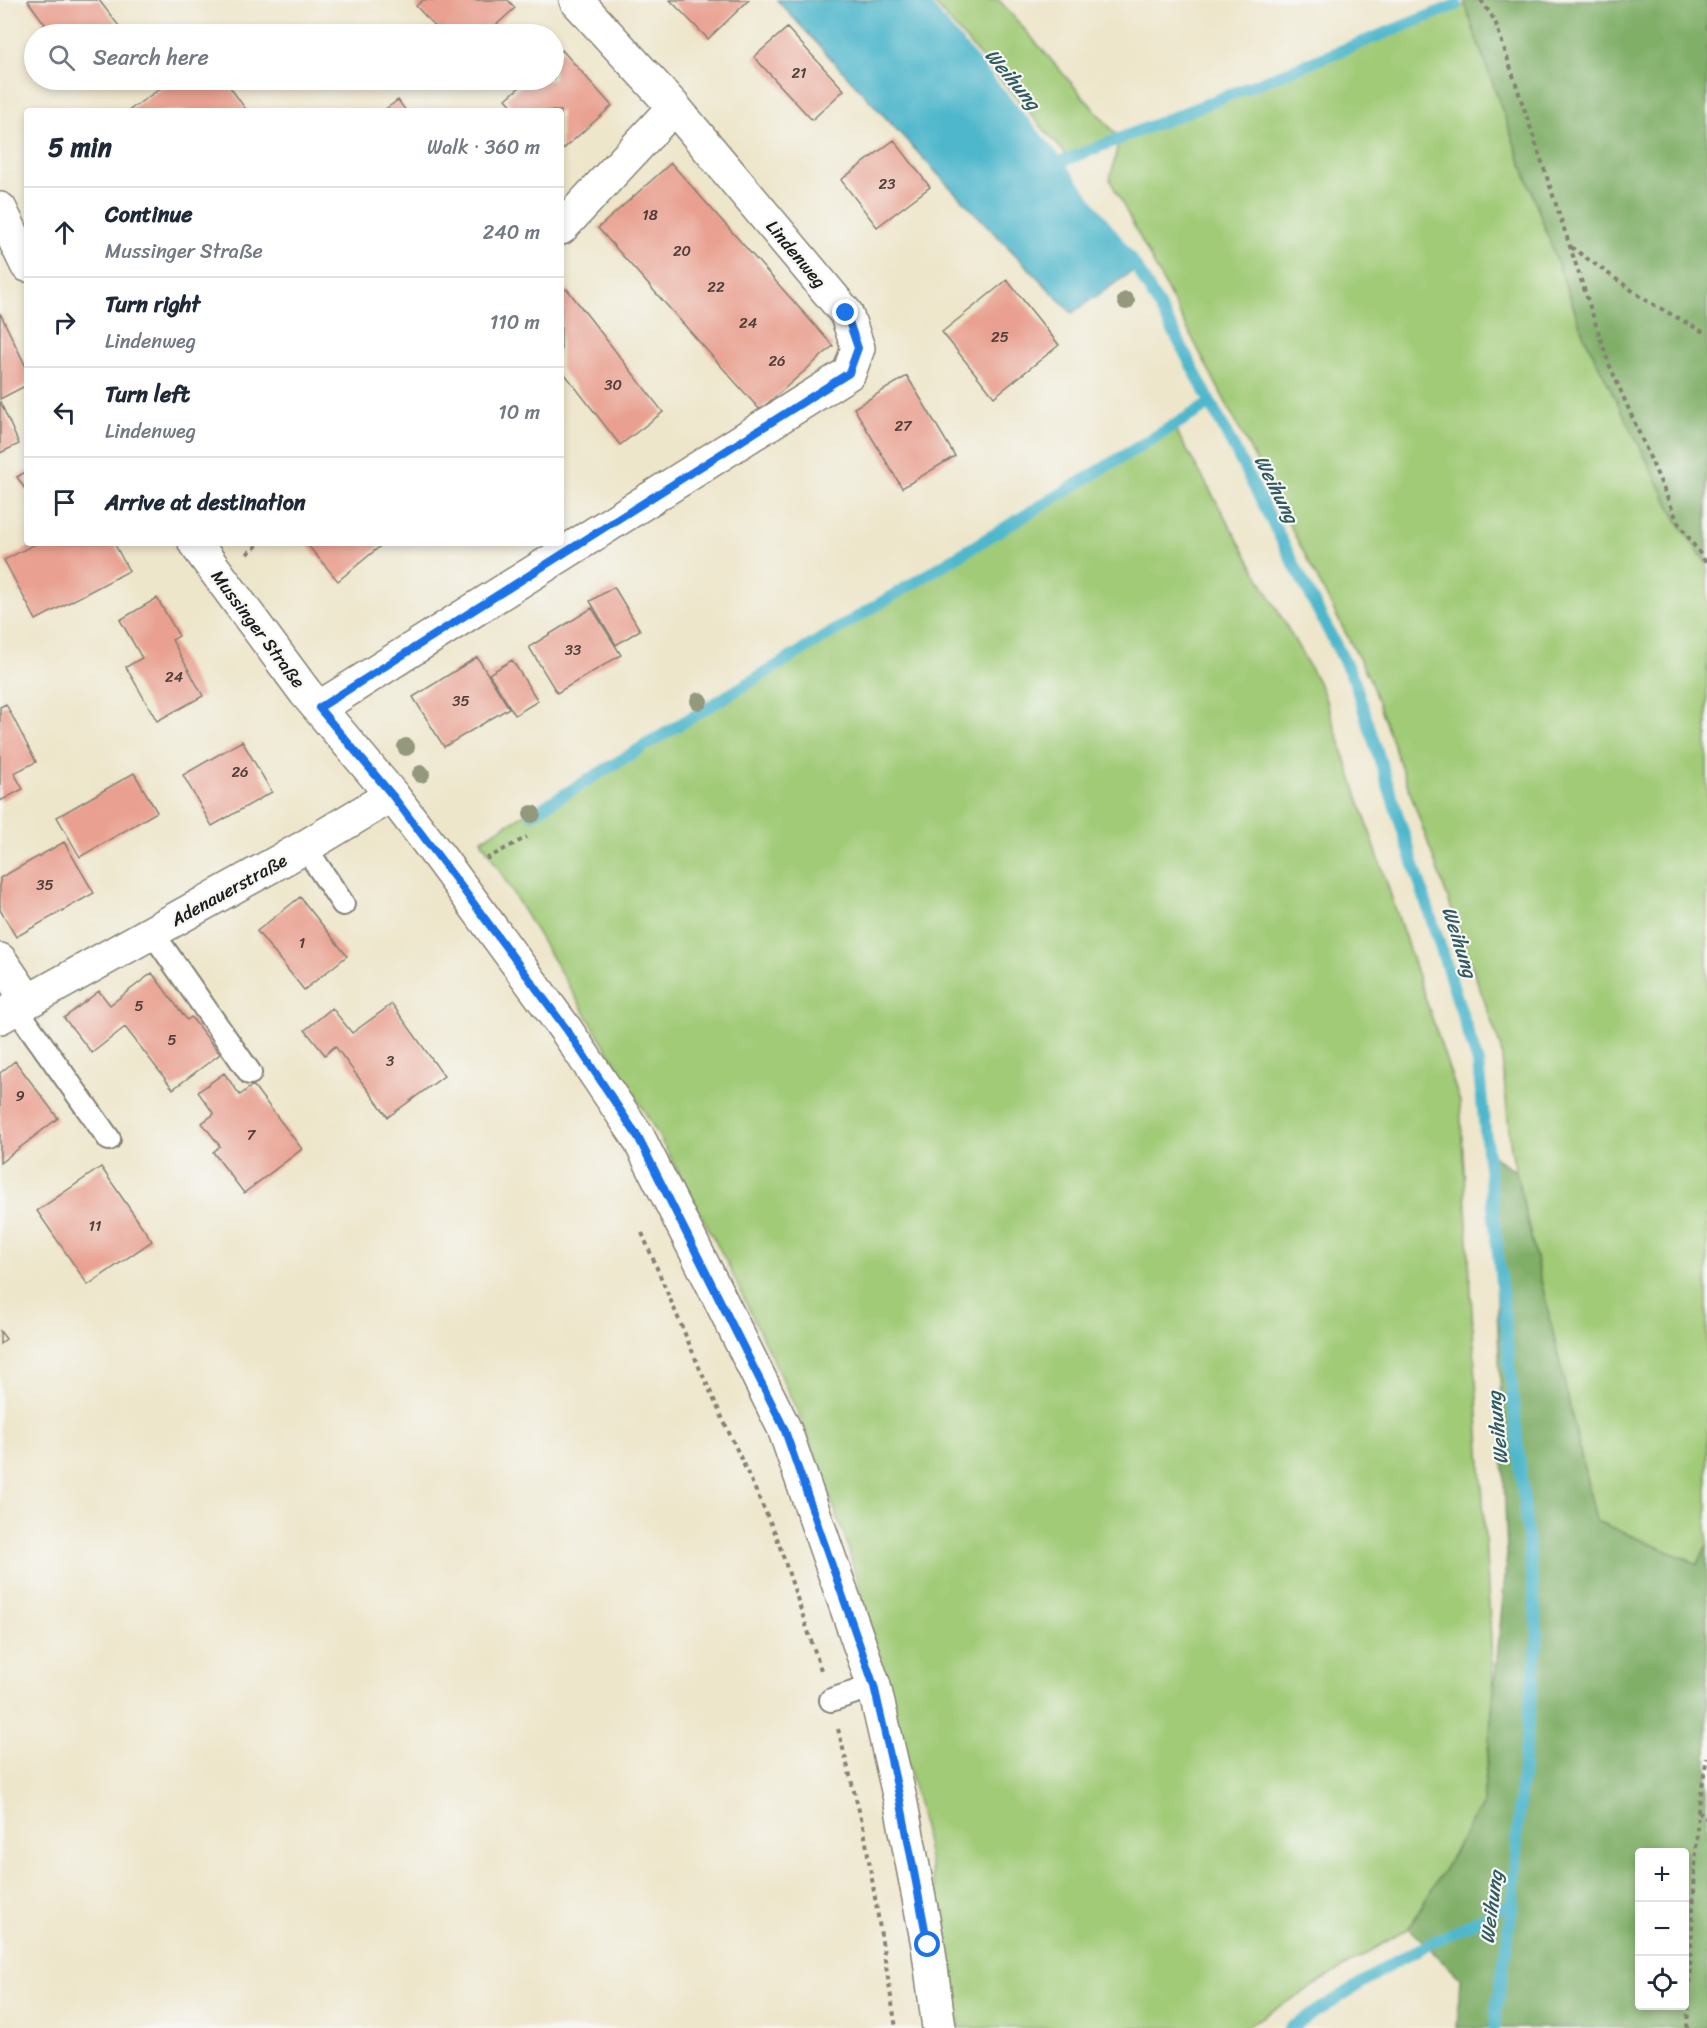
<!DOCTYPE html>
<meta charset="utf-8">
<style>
:root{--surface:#fff;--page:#f2f2f3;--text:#1f2937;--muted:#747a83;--line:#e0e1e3}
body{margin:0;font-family:Sriracha,sans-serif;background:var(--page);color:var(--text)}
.controls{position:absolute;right:18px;bottom:18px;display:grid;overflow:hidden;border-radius:6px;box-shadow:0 3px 9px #0003}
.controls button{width:54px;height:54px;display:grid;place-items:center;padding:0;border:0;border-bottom:2px solid var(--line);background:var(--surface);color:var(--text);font:30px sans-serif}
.stop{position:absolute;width:18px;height:18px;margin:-14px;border:4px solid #1a73e8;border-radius:50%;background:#fff}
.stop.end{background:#1a73e8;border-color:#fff;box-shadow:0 2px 6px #0008}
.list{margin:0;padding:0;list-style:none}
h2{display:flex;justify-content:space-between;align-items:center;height:78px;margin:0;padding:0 24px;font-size:26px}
h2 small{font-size:20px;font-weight:400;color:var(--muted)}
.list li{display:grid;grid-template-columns:39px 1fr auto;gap:18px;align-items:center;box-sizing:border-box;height:90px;padding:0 24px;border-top:2px solid var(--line)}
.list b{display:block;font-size:22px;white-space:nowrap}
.list p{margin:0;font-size:20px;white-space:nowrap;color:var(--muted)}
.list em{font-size:20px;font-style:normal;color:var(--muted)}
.icon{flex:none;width:33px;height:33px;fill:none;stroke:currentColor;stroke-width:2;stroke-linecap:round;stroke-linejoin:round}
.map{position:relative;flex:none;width:1707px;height:2028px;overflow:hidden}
.search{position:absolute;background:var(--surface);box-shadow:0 3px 9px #0003;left:24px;top:24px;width:540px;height:66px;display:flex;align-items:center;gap:15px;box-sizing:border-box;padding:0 21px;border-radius:33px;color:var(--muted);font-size:22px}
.panel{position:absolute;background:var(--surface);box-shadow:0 3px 9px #0003;left:24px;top:108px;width:540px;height:438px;border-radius:6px}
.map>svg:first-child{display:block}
</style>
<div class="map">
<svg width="1707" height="2028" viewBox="0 0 1707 2028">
<rect width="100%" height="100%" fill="#f6f6f2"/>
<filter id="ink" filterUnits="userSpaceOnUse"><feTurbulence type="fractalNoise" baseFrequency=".0167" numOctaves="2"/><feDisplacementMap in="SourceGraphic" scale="12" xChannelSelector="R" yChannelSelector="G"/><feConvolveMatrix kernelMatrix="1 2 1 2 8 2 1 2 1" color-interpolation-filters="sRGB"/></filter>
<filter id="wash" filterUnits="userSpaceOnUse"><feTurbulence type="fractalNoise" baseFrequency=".008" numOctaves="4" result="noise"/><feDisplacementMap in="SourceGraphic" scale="24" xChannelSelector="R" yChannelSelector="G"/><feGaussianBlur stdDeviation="1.35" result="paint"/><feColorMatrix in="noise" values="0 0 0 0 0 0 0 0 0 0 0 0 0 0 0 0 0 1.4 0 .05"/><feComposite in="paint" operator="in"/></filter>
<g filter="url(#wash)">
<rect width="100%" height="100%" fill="#eee6cb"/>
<!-- green -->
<path fill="#a1cb77" stroke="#5e744a" stroke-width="1.5" d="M931,0H999L1120,139L1467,4L1496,93L1584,336L1678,522L1707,564V1545L1698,1564L1596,1521L1511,1150L1501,1048L1370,680L1110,180L1119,139L1069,158Z
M1173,425L1322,689L1460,1102L1494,1693L1483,1804L1409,1928L1244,2028H959L957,2003L919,1807L845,1537L800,1417L727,1263L655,1129L481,840Z"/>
<!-- forest -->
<path fill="#80af68" stroke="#4e6642" stroke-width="1.5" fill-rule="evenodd" d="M1464,0H1707V564L1678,522L1584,336L1475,35Z
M1491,1155L1516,1171L1596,1521L1698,1564L1707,1545V2028H1457L1460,1978L1409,1928L1483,1803L1507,1554ZM1684,1852V2006H1640V1852Z"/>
<!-- water -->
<path fill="#4fb7cc" stroke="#366a74" stroke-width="1.5" d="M777,0H920L1058,163L1137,268L1072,313L946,183Z"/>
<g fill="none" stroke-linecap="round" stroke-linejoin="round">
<!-- stream -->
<path stroke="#4fb7cc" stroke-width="12" d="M920,0L1058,163L1137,268L1176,336L1354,680L1478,1063L1538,1636L1520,1795L1513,1902L1494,2028
M1058,163L1456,5
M532,814L1211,403
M1290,2028L1398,1960L1513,1902"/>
</g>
<g id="blocks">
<!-- building -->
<path fill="#e9a090" d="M29,0H99L125,34H52L28,1Z
M423,0H508L515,8L486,34H442L416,6Z
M670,0H749L708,39Z
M787,28L844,90L812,120L754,57Z
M562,50L612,106L561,151V111H517L506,99L528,80H554V57Z
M173,80H225L247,111H128Z
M398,100L406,111H383Z
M894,140L930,187L877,227L841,180Z
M671,163L833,346L760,410L598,228Z
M1007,280L1059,345L994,397L942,332Z
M567,289L663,412L620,445L561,369V293Z
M0,313L27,369V385L0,399Z
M907,376L955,456L902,488L854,408Z
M0,401L19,444L0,453Z
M27,471V492L17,477Z
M37,543H114L129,571L36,620L4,560Z
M306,543H384L338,581Z
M614,587L640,630L616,645L590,601Z
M157,598L179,636L172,640L203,696L157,721L126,667L142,658L120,620Z
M592,608L621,655L557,693L529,647Z
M477,657L509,708L444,747L413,697Z
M512,660L538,701L515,715L489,674Z
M6,704L36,762L14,773L23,789L0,801V707Z
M242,741L272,792L212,826L183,775Z
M134,773L157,812L80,857L57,817Z
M64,842L94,893L16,937L0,910V878Z
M300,897L347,956L304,990L257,931Z
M152,973L187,1020L191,1017L220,1054L173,1089L125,1027L92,1053L64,1018L99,991L110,1005Z
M392,1004L444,1076L388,1117L335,1046L325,1055L305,1030L332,1008L352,1033Z
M15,1061L58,1118L0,1163V1073Z
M224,1073L240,1095L253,1085L302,1149L244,1193L213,1152L220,1146L202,1123L214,1114L198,1092Z
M101,1167L152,1241L88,1285L37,1211Z
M0,1331L6,1339L0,1344Z"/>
</g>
</g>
<g filter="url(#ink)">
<use href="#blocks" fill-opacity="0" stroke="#858174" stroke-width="1.5"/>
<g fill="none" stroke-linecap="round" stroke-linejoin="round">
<!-- service casing -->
<g stroke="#858174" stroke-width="26">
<path id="service" d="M305,847L343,904
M152,932L250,1073
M16,1008L109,1139
M831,1700L874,1686"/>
</g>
<!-- minor casing -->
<g stroke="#858174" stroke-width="36">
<path id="minor" d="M561,228L674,107
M319,708L849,373L858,348L846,313L674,107L576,0
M0,960L28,1001
M0,1017L305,847L392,795"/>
</g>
<!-- tertiary casing -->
<g stroke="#858174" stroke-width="36">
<path id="tertiary" d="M0,209L27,265
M195,543L305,692L392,795L443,862L566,1030L638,1137L714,1287L784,1428L874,1686L900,1799L928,1945L939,2028"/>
</g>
<!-- path -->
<path stroke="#858174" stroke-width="4" stroke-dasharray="4.5 4.5" stroke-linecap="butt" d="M1481,0L1495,21L1609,364L1678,522L1707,564
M1571,247L1647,301L1707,334
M247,554L260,543
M486,859L527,837
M642,1233L699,1367L776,1535L821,1670
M838,1729L864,1830L896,2028
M1698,1811L1707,1819
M1687,2028L1698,1810L1707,1757"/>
<!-- service -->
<use href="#service" stroke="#fff" stroke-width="22"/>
<!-- minor -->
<use href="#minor" stroke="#fff" stroke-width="33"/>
<!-- tertiary -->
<use href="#tertiary" stroke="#fff" stroke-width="33"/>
</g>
<!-- trees -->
<g fill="#94987c">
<circle cx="1126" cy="301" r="9"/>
<circle cx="699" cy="701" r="9"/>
<circle cx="406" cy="747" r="9"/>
<circle cx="421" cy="774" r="9"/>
<circle cx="532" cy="814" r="9"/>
</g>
</g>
<g fill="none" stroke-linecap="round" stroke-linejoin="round" filter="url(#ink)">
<!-- route -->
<path stroke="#1a73e8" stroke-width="8" d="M846,313L858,348L849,373L319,708L392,795L454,877L567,1030L638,1137L784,1428L874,1686L900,1799L928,1945"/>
</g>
<g text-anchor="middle" stroke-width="4.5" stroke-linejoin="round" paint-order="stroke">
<!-- number labels -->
<g font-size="15" fill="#4f3d39">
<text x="799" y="78">21</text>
<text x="887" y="189">23</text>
<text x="650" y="220">18</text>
<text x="682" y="256">20</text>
<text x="716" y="292">22</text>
<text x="748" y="328">24</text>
<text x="1000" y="342">25</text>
<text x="777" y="366">26</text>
<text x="613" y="390">30</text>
<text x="903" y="431">27</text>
<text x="573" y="655">33</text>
<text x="174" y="682">24</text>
<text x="461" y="706">35</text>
<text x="240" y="777">26</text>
<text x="45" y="890">35</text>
<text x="302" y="948">1</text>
<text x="139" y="1011">5</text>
<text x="172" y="1045">5</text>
<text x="390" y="1066">3</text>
<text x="20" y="1101">9</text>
<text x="251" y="1140">7</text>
<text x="95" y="1231">11</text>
</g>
<!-- street labels -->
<g font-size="18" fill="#1c1c1c" stroke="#f6f6f2">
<text transform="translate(796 254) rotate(50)" y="6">Lindenweg</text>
<text transform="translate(258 629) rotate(53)" y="6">Mussinger Straße</text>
<text transform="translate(229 890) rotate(-29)" y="6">Adenauerstraße</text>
</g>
<!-- water labels -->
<g font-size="20" font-style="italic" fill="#305a62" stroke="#f6f6f2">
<text transform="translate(1013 79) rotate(50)" y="7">Weihung</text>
<text transform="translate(1277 489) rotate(63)" y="7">Weihung</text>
<text transform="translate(1460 942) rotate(72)" y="7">Weihung</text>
<text transform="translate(1497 1428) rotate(-96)" y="7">Weihung</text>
<text transform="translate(1491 1907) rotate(-83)" y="7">Weihung</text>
</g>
</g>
</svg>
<div class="controls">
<button>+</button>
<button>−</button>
<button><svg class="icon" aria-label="locate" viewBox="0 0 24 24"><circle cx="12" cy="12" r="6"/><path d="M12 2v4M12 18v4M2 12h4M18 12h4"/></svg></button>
</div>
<div class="stop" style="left:928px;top:1945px"></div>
<div class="stop end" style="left:846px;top:313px"></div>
<div class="search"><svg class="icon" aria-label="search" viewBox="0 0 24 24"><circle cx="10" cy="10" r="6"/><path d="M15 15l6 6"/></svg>Search here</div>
<section class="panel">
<h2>5 min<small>Walk · 360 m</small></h2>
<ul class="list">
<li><svg class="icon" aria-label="ahead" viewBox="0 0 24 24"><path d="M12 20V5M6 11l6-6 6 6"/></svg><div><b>Continue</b><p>Mussinger Straße</p></div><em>240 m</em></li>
<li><svg class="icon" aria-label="right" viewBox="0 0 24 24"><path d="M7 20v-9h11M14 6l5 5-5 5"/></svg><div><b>Turn right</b><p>Lindenweg</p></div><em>110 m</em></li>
<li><svg class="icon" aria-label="left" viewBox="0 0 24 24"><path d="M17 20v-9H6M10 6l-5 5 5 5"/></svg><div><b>Turn left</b><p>Lindenweg</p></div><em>10 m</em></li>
<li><svg class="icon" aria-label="arrive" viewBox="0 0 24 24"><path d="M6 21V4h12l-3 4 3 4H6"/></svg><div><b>Arrive at destination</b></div></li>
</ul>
</section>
</div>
